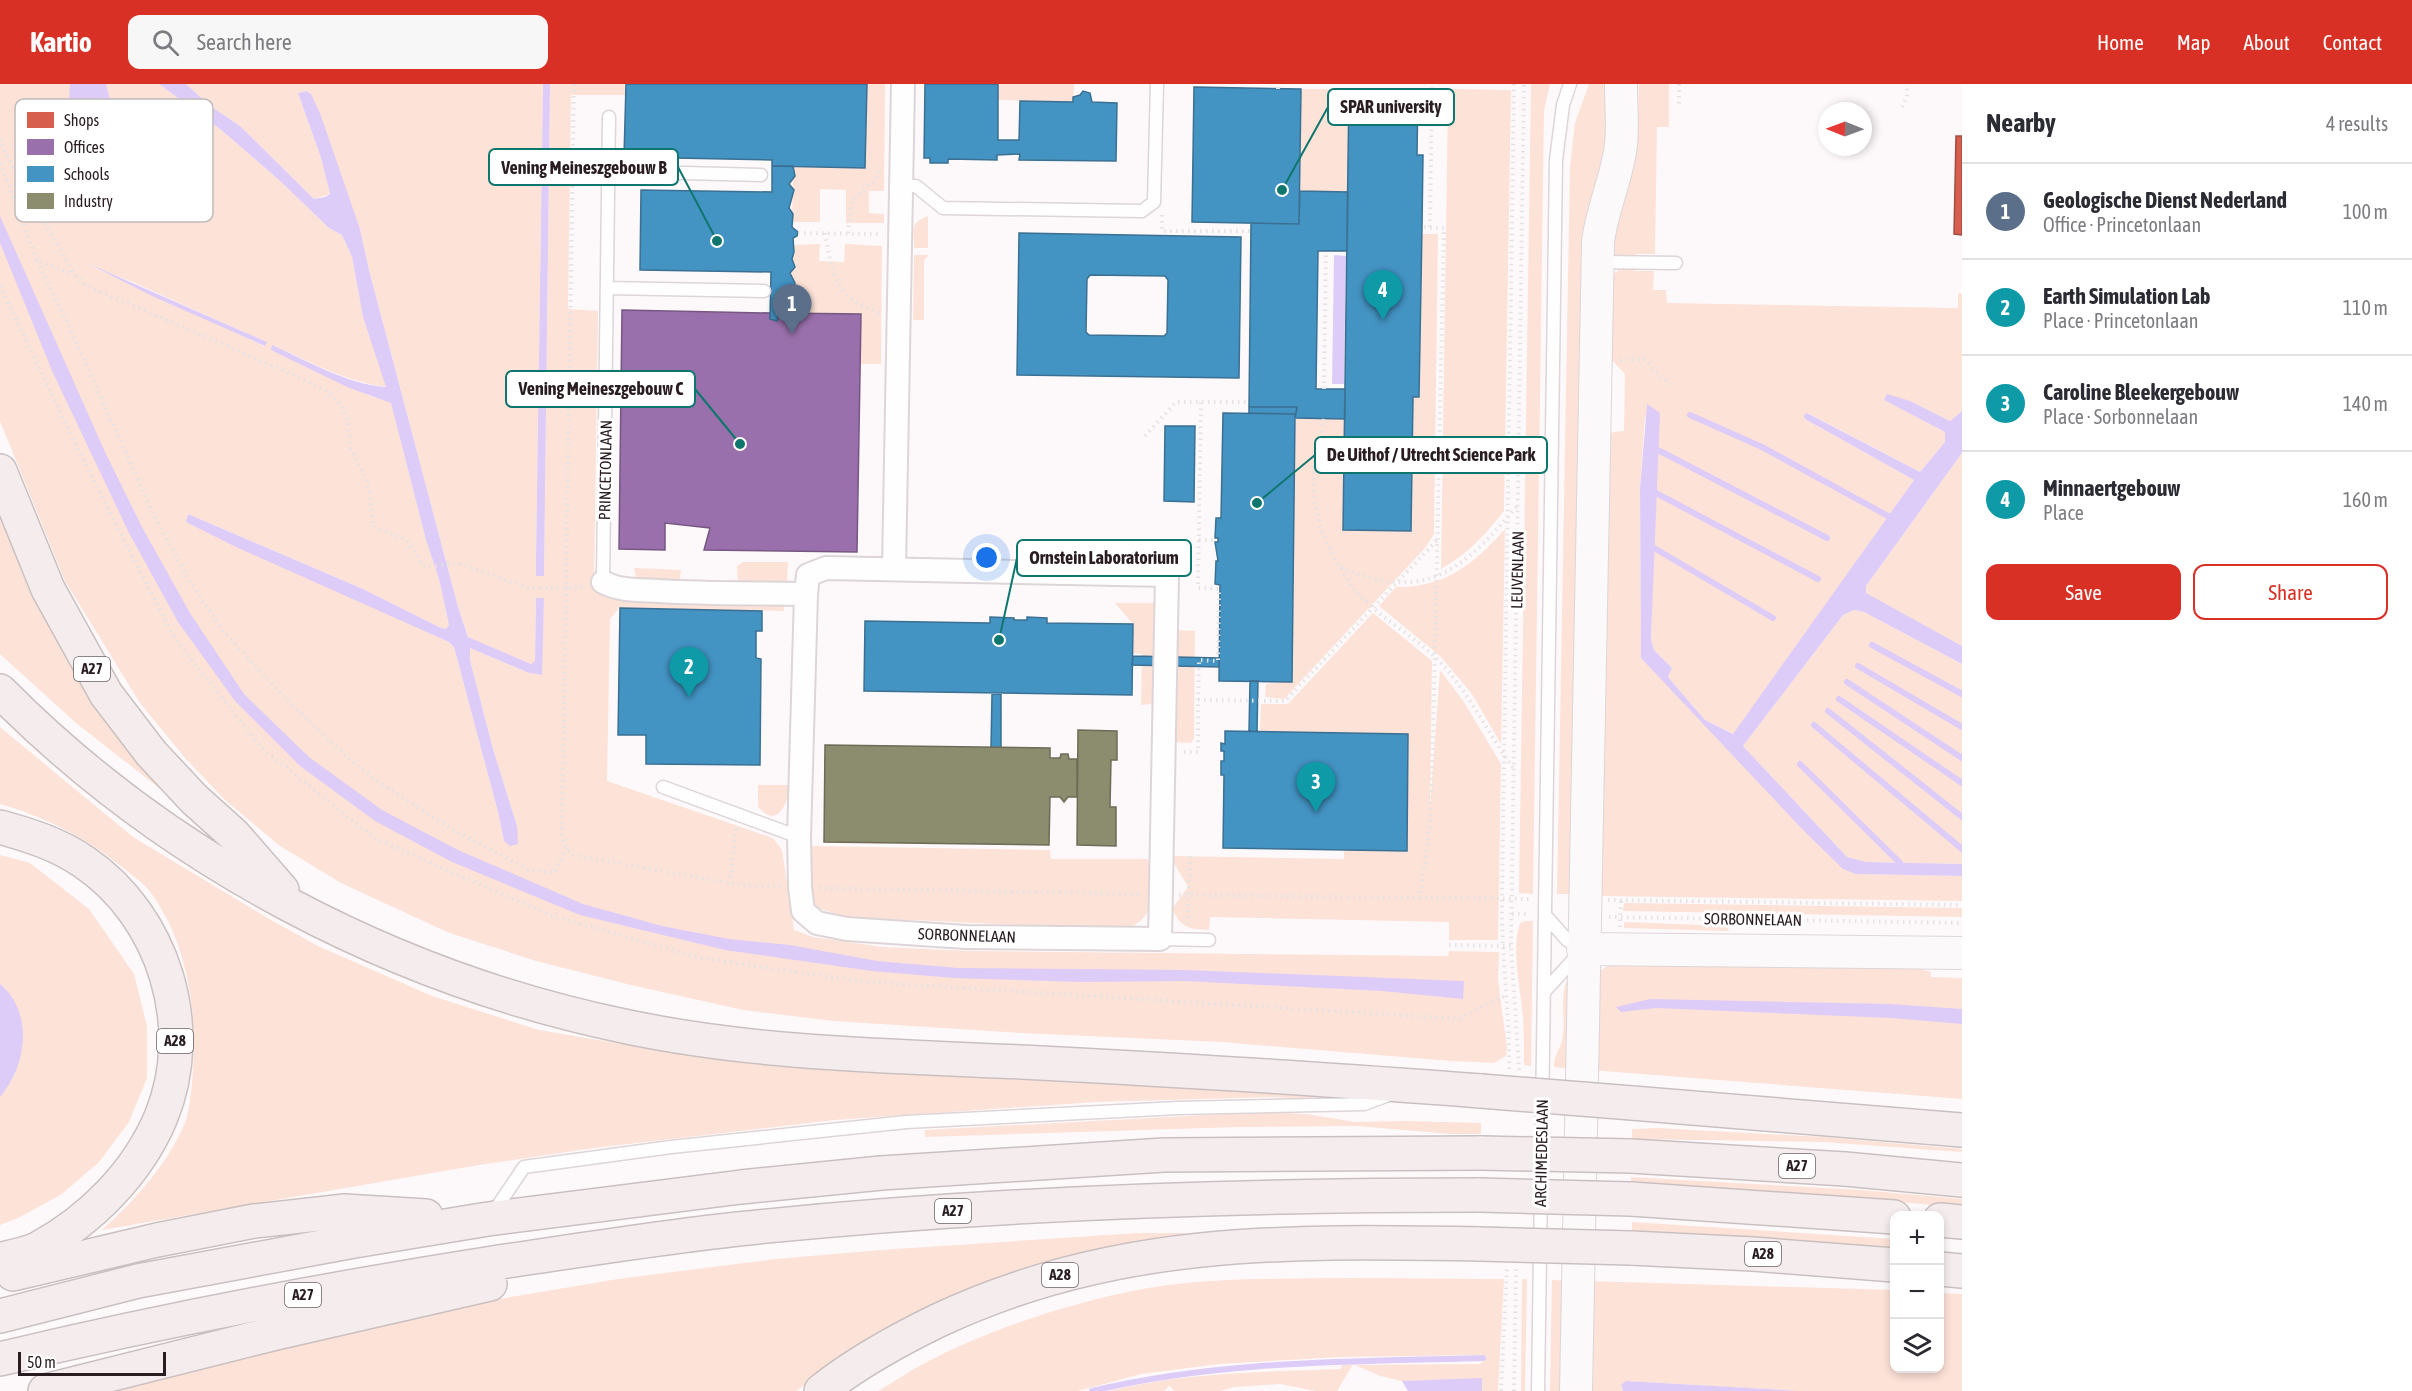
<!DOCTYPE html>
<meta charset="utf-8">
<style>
:root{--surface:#fff;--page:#f7f7f7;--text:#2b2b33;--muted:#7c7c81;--line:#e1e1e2;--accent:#d93025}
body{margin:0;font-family:"Asap Condensed",sans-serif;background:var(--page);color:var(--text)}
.controls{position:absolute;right:18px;bottom:18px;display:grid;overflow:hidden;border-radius:12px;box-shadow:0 3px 9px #0003}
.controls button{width:54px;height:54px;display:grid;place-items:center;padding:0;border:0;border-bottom:2px solid var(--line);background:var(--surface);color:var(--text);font:30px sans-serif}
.compass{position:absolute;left:1818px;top:18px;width:54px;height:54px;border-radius:50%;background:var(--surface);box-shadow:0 3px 9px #0003;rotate:271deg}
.scale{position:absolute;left:18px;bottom:15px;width:148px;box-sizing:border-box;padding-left:6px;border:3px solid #291d22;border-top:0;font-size:16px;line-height:21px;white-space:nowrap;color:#291d22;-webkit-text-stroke:4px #fff;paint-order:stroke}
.you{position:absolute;left:987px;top:474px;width:21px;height:21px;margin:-15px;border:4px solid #fff;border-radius:50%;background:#1a73e8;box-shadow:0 0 0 9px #1a73e833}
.badge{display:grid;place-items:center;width:39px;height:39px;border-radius:50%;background:var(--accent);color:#fff;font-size:20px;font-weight:700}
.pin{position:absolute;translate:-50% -50px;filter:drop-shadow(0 2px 3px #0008)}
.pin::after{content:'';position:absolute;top:32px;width:21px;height:18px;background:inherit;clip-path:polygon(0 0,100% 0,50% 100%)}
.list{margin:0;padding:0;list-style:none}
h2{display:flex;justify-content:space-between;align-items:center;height:78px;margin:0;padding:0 24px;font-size:26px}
h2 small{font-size:20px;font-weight:400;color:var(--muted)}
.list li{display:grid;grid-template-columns:39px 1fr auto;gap:18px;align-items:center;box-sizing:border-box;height:96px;padding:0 24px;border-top:2px solid var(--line)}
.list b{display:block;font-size:22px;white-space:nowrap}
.list p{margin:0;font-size:20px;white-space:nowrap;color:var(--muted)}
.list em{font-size:20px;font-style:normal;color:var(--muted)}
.actions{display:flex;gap:12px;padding:18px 24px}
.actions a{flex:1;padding:14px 0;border:2px solid var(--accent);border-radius:12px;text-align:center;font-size:21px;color:var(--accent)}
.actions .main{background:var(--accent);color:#fff}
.icon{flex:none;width:33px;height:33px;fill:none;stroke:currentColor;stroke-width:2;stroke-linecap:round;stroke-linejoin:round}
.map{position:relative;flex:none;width:1962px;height:1307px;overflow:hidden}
header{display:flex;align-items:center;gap:36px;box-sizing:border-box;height:84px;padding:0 30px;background:var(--accent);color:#fff}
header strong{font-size:28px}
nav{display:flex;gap:33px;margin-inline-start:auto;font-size:21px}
.search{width:420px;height:54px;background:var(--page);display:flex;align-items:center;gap:15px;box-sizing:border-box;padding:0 21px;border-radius:12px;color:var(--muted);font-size:22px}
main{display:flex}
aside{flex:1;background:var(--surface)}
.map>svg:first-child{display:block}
</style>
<header>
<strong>Kartio</strong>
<div class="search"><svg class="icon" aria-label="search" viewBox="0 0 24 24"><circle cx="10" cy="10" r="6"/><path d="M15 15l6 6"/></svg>Search here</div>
<nav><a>Home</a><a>Map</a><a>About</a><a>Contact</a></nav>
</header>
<main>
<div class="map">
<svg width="1962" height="1307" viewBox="0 0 1962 1307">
<rect width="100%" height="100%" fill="#fdf9fb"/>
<!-- green -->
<path fill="#fde2d8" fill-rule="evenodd" d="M0,0H159L220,45L278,95L329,144L342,151L352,173L363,233L387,303C346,298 310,278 273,261L370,312L391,318L426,456L439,495L449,541L446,545L441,544L363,505L188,430L186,438L449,558L454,563L498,728L504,757L517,742L493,665L470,576V564L529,589L541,591L544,514H536L535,578L530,580L468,553L458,523L369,186L360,145L306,7L298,9L321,74L330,110L314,115L240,42L209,21L186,0H543L536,473V491H544L550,0H625V11H571L568,225L598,227L594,505C604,507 609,514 618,516L784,520V527L619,524L610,535L607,697L773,754L782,766L794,846L813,853L883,863L970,867L1448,872L1449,867L1499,868L1498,896L1507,964L1506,972L1494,979L1451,977L1222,958L1020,949L833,937L743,926L631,901L536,877L447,848L341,799L280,762L225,716L185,674L140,619L65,497L0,337ZM87,180L135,199L266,258L264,262Z
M867,0H885L884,107H869V129L884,130V139H846V106L820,105V138H792L793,82L865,84Z
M998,0H1074L1073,18L998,16Z
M1531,0H1550L1544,27L1533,810L1519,809Z
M1589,0H1607L1608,42L1575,810H1557L1570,83L1575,39Z
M1639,0H1669V43H1657L1655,170H1636L1635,187H1654L1653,206H1666L1667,219L1958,224V209L1962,210V327L1950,337L1910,317L1885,316L1945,348V358L1920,388L1808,329L1805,335L1914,396L1734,650L1705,636L1668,593L1672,584L1654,566L1651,555L1657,377L1645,331L1640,405L1641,574L1856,790L1962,792V817L1597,812L1604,356L1613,348L1624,347L1625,290L1606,270V193L1618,187L1614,166L1608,162L1637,46Z
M1301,5H1349L1348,109L1300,107Z
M1452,5L1511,6L1504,427C1484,452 1469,469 1441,485L1448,10Z
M928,132V164H914C914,146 909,139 928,132Z
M1422,150H1438L1434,450L1425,464L1284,615L1265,613L1266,600L1292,597L1295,334L1345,335L1343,446L1411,447L1413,313Z
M820,160L819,177L844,178L845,160L882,162L881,280H860V230L791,229L792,161Z
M914,171H929L924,176V236H913Z
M1962,369V562L1873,515L1866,509V502Z
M0,414L182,722L76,639L0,570Z
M1505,445L1501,660L1472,610L1440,572L1379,522L1396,503C1445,504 1474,480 1505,445Z
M743,478H788L787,497L785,500L738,502L737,482Z
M634,484L681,486L680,496L677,499L637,497Z
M1115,519H1156L1155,613L1151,620L1141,621L1142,570L1133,569V540Z
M1854,526L1864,528L1962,580V780L1866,778L1847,773L1743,662L1843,531Z
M1373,529L1432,577L1430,724L1440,586L1464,618L1501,680L1498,856H1449V838L1210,833L1209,846C1188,845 1182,844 1172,825L1188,803L1171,774L1174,772L1344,775V766L1407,767L1408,650L1260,648L1261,620H1288Z
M1175,546L1195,547L1194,654L1191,659L1173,658Z
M0,643L133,753L271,836L318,862L432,912L539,946L712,975L828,986L1311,1010V1015L1272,1013L1096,1018L834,1036L594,1064L479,1081L102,1146C135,1116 167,1081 185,1039C192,1021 194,974 194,954C193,903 180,846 148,805C142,798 134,793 127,787C88,755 49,734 0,720Z
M758,701H791C787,718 779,746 758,723Z
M810,762L1050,766L1051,775H1147L1152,780C1152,811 1158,834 1123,846L847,833L814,823L810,812Z
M0,771L30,779L89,825L134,890L147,942V994L129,1038L99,1078L62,1110L18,1134L0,1141V1013L15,990L7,906L0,900Z
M1624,819L1962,824V833L1623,827Z
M1526,837H1533L1531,982L1524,981C1524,965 1524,949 1523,933C1521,908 1510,861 1521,838Z
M1624,838L1729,842L1728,847L1624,844Z
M1697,877L1898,879L1931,888V893L1962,894V1015L1590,986L1595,890L1608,882Z
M1571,890L1572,985L1554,983C1553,974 1560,966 1562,956C1567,936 1557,907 1571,890Z
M1262,1028L1306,1030L1355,1038L1405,1037L1481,1039V1050H1451L1357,1042L1239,1043L925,1053V1046Z
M1657,1044L1823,1053L1962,1065V1068L1824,1058L1632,1055V1045Z
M1631,1093L1861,1106L1962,1115V1124L1860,1114L1631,1100Z
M1632,1138L1894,1155V1168L1632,1148Z
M1137,1149H1193L1129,1162L846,1271L796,1307H112L464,1221L618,1195L775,1175L881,1166Z
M1355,1194L1504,1195L1498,1307H1482L1481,1295L1402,1297L1380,1292L1353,1280L1337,1307H1316L1280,1300L1234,1303L1220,1307H1175L1169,1302L1164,1307H1109C1185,1288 1264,1288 1341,1285L1342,1281L1480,1280L1487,1273L1484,1271L1340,1273L1219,1280L1141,1290L1078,1307H878C894,1298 909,1287 925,1279C995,1242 1090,1212 1168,1201C1229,1193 1292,1195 1355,1194Z
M1522,1195H1527L1525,1307H1521Z
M1552,1196L1569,1197L1567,1307H1550Z
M1587,1197L1894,1206V1284H1940V1209L1962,1210V1307H1797L1626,1297L1621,1304L1623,1307H1593V1294L1585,1285Z"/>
<!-- water -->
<path fill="#ddccf8" d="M70,0H106L110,16L98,35L89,25L76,27L69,17Z
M159,0H186L209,21L240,42L314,115L325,113L330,110L321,74L298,9L306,7L311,10L320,29L360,145L369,186L458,523L468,553L531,580L535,577L536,514H544L542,591L529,589L470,564V576L493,665L517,742L518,760L510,762L504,757L498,728L454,563L449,558L236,463L186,438L188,430L363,505L441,544L446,545L449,541L439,495L426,456L391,319L347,303L271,266L272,261C308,277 346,300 386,303L363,233L352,173L342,151L329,144L278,95L220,45Z
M543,0H550L544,492H536V473Z
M0,132L105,368L142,443L190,529L244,610L309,673L382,726L458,766L583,820L662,842L729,855L790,861L877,877L958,884L1185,886L1464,897L1463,915L1382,907L1185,897L1083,898L954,894L872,887L725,866L580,831L452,778L375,737L300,682L235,617L178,538L129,449L53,289L0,159Z
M1334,171L1346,172L1344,300H1332Z
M87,179L267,258L265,262L152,212Z
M1887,310L1910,317L1950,337L1962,327V369L1866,502V509L1962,562V580L1864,528L1854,526L1843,531L1743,662L1847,773L1866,778L1962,780V792L1856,790L1843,785L1804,747L1641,574L1640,405L1647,320L1660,329L1651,555L1654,566L1672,584L1668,593L1705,636L1733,650L1914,396L1805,335L1804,331L1807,329L1920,388L1945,358V348L1884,316Z
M0,900C34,928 27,982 0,1013Z
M1650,915L1890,920L1962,925V940L1891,934L1656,924L1621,928L1616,923Z
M1482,1294V1307H1408L1402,1297Z
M1626,1297L1783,1306L1797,1307H1623L1621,1301Z"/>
<!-- shops -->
<path fill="#d6604d" stroke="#a24c40" stroke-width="1.5" d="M1956,52H1962V151L1954,150Z"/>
<!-- offices -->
<path fill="#9970ab" stroke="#775782" stroke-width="1.5" d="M622,226L770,229V235L777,237L779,229L861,230L857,468L704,466L710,444L665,439V466L619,465Z"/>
<!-- schools -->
<path fill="#4393c3" stroke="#3b7093" stroke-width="1.5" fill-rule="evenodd" d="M626,0H867L865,84L772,82V76L624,73Z
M925,0H998V56H1019L1020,17L1073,18V13L1080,11L1083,7L1090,9L1092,18L1117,19L1116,77L1019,76L1020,70L997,71V76L948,75V79H930V74H924Z
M1194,3L1301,5L1299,140L1192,138Z
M1349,5L1418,6L1417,71H1423L1422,143L1419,313H1413L1411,447L1343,446Z
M772,82H793L795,92L789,100L794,106L789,124L793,130L792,143L798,148L797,152L793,154L794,168L792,175L795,183L790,189L795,199L791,208L793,213L791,229H779L777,237L770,235L771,188L640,186L641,106L772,108Z
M1300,107L1348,108L1347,167H1318L1316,305H1345V335L1295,334L1297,323H1249L1251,139L1299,140Z
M1019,149L1241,153L1239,294L1017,291ZM1090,191L1165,192L1168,196L1167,249L1164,252L1089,251L1086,248L1087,195Z
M1249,323H1297L1296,330L1249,329Z
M1223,329L1295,330L1292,598L1219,597L1220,501L1215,500L1216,477H1218L1215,458H1218V454H1215L1216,434H1221Z
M1165,342H1195L1194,418L1164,417Z
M620,524L762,527V547H756V574L761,575L760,681L646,680V651H618Z
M990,533L1014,534V536H1027V533L1047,534V539L1133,540L1132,611L864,607L865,537L990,539Z
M1133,572L1219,574V583L1132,581Z
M1250,597H1258L1257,648L1249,647Z
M992,610H1001V664H991Z
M1225,647L1408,650L1407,767L1223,764L1224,691H1221V677H1224V667H1221V659L1225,660Z"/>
<!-- industry -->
<path fill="#8c8c6e" stroke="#6e6b57" stroke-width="1.5" d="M1078,646L1117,647V676H1111L1110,723H1116V762L1077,761Z
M825,661L1050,664V674H1060L1061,670H1068L1069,675H1077V713H1068L1064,718L1060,713H1050L1049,761L824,758Z"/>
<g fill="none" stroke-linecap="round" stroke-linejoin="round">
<!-- stream -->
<path stroke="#ddccf8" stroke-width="6" d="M1690,331L1762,363L1888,432
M1658,366L1827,454
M1656,409L1818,495
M1654,464L1773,534
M1872,561L1962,610
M1858,582L1962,643
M1847,598L1962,674
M1839,615L1962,699
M1828,627L1962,733
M1814,641L1962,765
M1800,680L1900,779
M1092,1307C1220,1276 1352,1278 1483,1274"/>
<!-- lane casing -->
<g stroke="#ddd5d8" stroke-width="15">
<path id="lane" d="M608,87L761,91
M901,102H916L943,124L1142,127L1154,118L1157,0
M1598,178L1676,179
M607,204L764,207
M603,498L609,33
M663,703L799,753
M1160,855L1209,856
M1544,908L1583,865L1567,856L1545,831
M493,1129L524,1083L671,1063L906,1038L1178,1024L1364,1020L1391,1010
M1538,1307L1556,76L1563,21L1570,0"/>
</g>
<!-- street casing -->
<g stroke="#ddd5d8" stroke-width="26">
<path id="street" d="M826,484L1167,491L1160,855L966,853L847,845L817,839L803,827L800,803L799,753L806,510L808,491Z
M894,484L903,0
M603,498C619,507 639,506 658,507C707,510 757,509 806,510"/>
</g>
<!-- secondary casing -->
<g stroke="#ddd5d8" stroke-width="34">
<path id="secondary" d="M1583,865L1962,869
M1576,1307L1598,158C1602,125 1617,94 1621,61C1623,41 1621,20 1621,0"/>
</g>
<!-- highway casing -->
<g stroke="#cac0c1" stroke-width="36">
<path id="highway" d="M0,387L48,505L106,610L151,669L194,715L234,751L282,806
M0,607C168,777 394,895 628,943C758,970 890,972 1022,978C1175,986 1328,995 1481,1007
M0,743C29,751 58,760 84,778C164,832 198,943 161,1033C138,1088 92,1135 39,1164C28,1170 12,1172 0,1176
M1632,1019L1962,1046
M1631,1072L1845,1085L1962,1096
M1631,1115L1894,1133
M1940,1136L1962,1138
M1631,1164L1753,1170L1894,1181
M1940,1185L1962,1187
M13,1190L157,1156L254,1137L345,1127L426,1132
M0,1232L138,1197L354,1157L488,1135L741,1103L881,1089L1164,1071L1481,1069
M0,1275C163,1236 327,1205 493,1179C575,1167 656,1154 738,1145C985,1119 1232,1111 1480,1111
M45,1307L276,1249L490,1200
M821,1307C856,1279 896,1257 937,1237C1114,1153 1288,1157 1479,1160"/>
</g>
<!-- path -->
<path stroke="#e4e2e2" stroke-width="4" stroke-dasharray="1.5 4.5" stroke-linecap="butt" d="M574,0L562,751L566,764L573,771L740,801L782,803
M1679,0V21
M1278,5V0
M1902,23L1907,13V0
M0,55L4,67L74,190L85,201L301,294L323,305L340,319L348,337L350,362L367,396L374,443L407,456L422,481C435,485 447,477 461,480L529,504L583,503
M0,79L37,177L73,190
M1162,131V147H1251
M1430,143L1432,0
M798,149L881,150
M825,149C833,192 834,212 879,229
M848,149L852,116L873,98L880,87
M37,177L68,240L152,427L187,493L223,547L288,617L349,675L382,700L453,746L529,786L554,789L566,764
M0,202L80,369L175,555L262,664L374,754L550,831L700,874L866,898L1460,935L1482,922L1505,912
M1620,276L1644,275L1670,301
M1324,305L1326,167
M1324,335C1308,390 1309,433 1340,483C1346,491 1351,502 1358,509C1380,534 1411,550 1435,573C1468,605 1487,649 1514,685
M1145,352L1176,318H1249
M1199,456H1217
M1341,483C1426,521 1465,484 1518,421
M1198,616L1199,576L1218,577L1219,505L1198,504L1201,318
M1184,668H1198V616L1285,617L1438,455
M728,799L731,792L736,744
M819,804L1142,810
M1179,811L1532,815
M1420,815L1430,740L1433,658L1444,144L1422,143
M1608,816L1962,821
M1512,830H1529
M1609,833L1962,839
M1188,840L1190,772
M1620,843L1621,816
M1449,861L1511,862
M1509,985C1510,929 1501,872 1502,815L1514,0
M1519,986L1511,862L1524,0
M1501,1307L1507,1185
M1514,1307L1516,1185"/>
<!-- lane -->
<use href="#lane" stroke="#fffefe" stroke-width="12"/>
<!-- street -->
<use href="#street" stroke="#fffefe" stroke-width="22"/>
<!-- secondary -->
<use href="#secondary" stroke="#fbf9f9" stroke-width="32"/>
<!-- highway -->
<use href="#highway" stroke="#f5eded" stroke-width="33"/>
<!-- highway-bridge casing -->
<g stroke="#cac0c1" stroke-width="36" stroke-linecap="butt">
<path id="highway-bridge" d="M1481,1007L1632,1019
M1481,1069L1631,1072
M1480,1111L1631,1115
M1479,1160L1631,1164"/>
</g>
<!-- highway-bridge -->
<use href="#highway-bridge" stroke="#f5eded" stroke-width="33"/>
</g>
<g text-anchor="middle" stroke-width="6" stroke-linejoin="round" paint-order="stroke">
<!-- shield labels -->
<g fill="#fff" stroke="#696164" stroke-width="1.5">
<rect x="74" y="573" width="36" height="24" rx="4.5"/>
<rect x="157" y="945" width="36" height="24" rx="4.5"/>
<rect x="1779" y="1070" width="36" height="24" rx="4.5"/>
<rect x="935" y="1115" width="36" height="24" rx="4.5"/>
<rect x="1745" y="1158" width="36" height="24" rx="4.5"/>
<rect x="1042" y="1179" width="36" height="24" rx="4.5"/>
<rect x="285" y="1199" width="36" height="24" rx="4.5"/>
</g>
<g font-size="15" font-weight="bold" fill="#291d22">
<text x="92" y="590">A27</text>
<text x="175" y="962">A28</text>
<text x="1797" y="1087">A27</text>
<text x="953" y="1132">A27</text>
<text x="1763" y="1175">A28</text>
<text x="1060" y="1196">A28</text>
<text x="303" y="1216">A27</text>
</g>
<!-- street labels -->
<g font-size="16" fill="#291d22" stroke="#fff">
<text transform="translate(605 386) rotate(-89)" y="6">PRINCETONLAAN</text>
<text transform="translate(1517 486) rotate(-89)" y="6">LEUVENLAAN</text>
<text transform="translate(1753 835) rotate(1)" y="6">SORBONNELAAN</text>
<text transform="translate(967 851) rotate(2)" y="6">SORBONNELAAN</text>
<text transform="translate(1541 1069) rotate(-89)" y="6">ARCHIMEDESLAAN</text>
</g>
</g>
<!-- legend -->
<rect x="15" y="15" width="198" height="123" rx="9" fill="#fff" stroke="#bfbbbd" stroke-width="1.5"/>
<rect x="27" y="28" width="27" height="16" fill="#d6604d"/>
<rect x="27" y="55" width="27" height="16" fill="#9970ab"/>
<rect x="27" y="82" width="27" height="16" fill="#4393c3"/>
<rect x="27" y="109" width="27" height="16" fill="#8c8c6e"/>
<g font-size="16" fill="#291d22">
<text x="64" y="42">Shops</text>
<text x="64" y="69">Offices</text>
<text x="64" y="96">Schools</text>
<text x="64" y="123">Industry</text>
</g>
<!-- callouts -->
<path fill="none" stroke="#0f766e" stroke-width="2" d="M1282 106L1328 23M717 157L678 83M740 360L695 305M1257 419L1315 371M999 556L1017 474"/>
<g fill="#0f766e" stroke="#fff" stroke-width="2">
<circle cx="1282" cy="106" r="6"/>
<circle cx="717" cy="157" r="6"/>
<circle cx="740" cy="360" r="6"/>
<circle cx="1257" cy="419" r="6"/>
<circle cx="999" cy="556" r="6"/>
</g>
<g fill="#fff" stroke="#0f766e" stroke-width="2">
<rect x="1328" y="5" width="126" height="36" rx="6"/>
<rect x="489" y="65" width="189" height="36" rx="6"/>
<rect x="506" y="287" width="189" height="36" rx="6"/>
<rect x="1315" y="353" width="232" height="36" rx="6"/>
<rect x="1017" y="456" width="174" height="36" rx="6"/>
</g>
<g font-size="18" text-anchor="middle" font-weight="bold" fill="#291d22">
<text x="1391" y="29">SPAR university</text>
<text x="584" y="90">Vening Meineszgebouw B</text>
<text x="601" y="311">Vening Meineszgebouw C</text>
<text x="1431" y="377">De Uithof / Utrecht Science Park</text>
<text x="1104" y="480">Ornstein Laboratorium</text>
</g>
</svg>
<div class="controls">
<button>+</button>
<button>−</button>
<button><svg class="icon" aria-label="layers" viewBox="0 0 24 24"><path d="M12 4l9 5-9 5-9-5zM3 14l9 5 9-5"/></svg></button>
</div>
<svg class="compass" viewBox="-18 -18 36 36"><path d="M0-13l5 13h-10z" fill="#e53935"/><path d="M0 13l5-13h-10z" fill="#7c7c81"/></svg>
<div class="scale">50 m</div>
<div class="you"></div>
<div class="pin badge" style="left:792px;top:250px;background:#5c6f8a">1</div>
<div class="pin badge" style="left:689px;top:613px;background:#0f9aa8">2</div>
<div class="pin badge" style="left:1316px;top:728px;background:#0f9aa8">3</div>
<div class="pin badge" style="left:1383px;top:236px;background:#0f9aa8">4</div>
</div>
<aside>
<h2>Nearby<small>4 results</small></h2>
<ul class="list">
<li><span class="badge" style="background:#5c6f8a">1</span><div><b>Geologische Dienst Nederland</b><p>Office · Princetonlaan</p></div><em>100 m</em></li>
<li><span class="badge" style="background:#0f9aa8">2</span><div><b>Earth Simulation Lab</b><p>Place · Princetonlaan</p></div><em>110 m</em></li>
<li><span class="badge" style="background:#0f9aa8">3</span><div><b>Caroline Bleekergebouw</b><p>Place · Sorbonnelaan</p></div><em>140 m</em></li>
<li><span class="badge" style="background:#0f9aa8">4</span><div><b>Minnaertgebouw</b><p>Place</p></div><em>160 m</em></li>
</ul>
<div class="actions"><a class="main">Save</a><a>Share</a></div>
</aside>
</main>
